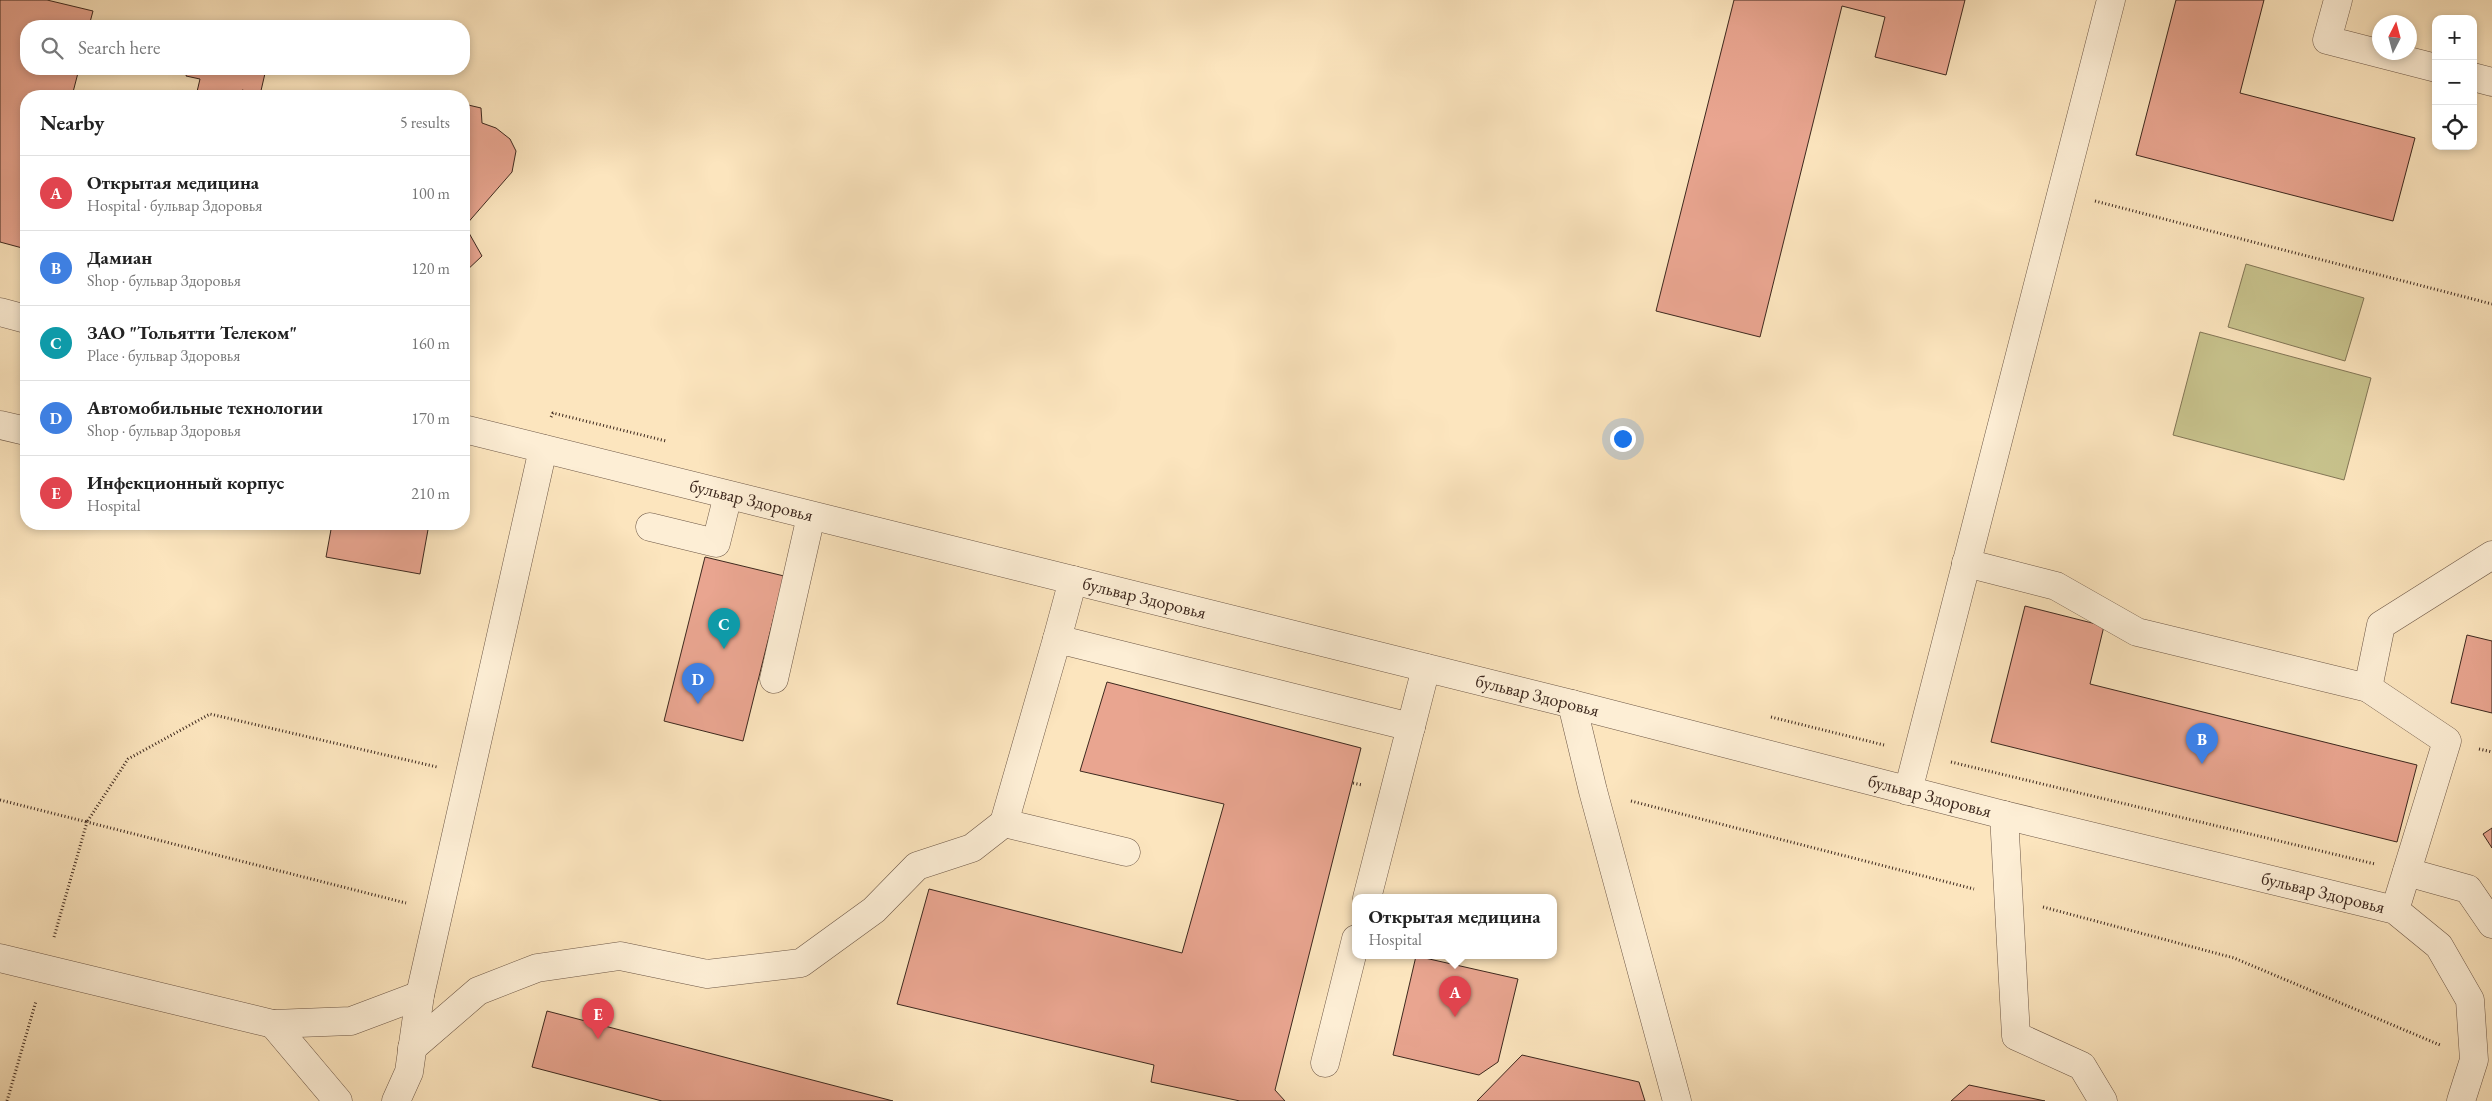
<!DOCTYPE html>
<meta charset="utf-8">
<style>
:root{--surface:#fff;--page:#f2f2f2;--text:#222;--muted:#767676;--line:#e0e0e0;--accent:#8f2418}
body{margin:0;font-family:"EB Garamond",serif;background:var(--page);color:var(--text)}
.controls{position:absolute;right:15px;top:15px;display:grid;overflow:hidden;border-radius:10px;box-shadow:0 2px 8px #0003}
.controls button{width:45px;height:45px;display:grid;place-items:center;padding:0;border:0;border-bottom:1px solid var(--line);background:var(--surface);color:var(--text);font:25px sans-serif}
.compass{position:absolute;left:2372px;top:15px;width:45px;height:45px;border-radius:50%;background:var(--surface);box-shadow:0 2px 8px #0003;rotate:6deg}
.you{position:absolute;left:1622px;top:438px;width:18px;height:18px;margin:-12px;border:4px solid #fff;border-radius:50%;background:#1a73e8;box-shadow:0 0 0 8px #1a73e833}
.badge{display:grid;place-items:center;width:32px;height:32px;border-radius:50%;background:var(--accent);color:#fff;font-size:16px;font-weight:700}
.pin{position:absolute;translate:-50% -41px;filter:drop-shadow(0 1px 2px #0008)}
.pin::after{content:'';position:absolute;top:26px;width:18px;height:15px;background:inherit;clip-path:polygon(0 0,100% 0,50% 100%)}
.popup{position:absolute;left:1352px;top:894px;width:205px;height:65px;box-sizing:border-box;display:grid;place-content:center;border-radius:10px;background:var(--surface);filter:drop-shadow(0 1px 4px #0005);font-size:16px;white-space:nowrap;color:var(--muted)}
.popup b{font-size:19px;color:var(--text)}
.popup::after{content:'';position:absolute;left:50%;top:100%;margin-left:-10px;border:10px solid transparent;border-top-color:var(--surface)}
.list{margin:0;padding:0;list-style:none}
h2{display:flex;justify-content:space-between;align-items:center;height:65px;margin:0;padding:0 20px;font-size:21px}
h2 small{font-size:16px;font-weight:400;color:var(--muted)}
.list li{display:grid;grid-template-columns:32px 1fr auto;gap:15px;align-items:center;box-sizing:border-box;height:75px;padding:0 20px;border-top:1px solid var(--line)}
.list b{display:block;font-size:19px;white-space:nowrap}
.list p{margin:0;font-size:16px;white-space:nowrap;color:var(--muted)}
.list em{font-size:16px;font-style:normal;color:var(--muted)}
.icon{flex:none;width:28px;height:28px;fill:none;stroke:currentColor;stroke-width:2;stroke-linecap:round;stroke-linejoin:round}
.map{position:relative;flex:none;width:2492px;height:1101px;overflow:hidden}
.search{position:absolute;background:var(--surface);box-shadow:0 2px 8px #0003;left:20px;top:20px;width:450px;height:55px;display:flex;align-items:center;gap:12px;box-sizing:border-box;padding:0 18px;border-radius:20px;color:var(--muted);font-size:19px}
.panel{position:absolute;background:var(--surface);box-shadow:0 2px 8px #0003;left:20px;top:90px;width:450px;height:440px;border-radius:20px}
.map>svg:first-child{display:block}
</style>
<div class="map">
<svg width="2492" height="1101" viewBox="0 0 2492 1101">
<rect width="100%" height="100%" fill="#fce5be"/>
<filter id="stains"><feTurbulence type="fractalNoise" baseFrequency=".004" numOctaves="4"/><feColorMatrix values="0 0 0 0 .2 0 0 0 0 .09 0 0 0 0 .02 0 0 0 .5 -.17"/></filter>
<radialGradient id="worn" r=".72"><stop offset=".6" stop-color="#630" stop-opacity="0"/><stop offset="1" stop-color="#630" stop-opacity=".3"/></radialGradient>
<!-- green -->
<path fill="#c7c28c" stroke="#827555" d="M2246,264L2364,298L2345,361L2228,327Z
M2200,332L2371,378L2344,480L2173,435Z"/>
<!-- building -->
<path fill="#e9a590" stroke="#3d281e" d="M0,0H47L93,11L89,26H26V69H79L72,96H26V249L0,242Z
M1734,0H1965L1946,75L1875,57L1885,17L1842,6L1760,337L1656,311Z
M2176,0H2264L2240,93L2415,138L2393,221L2136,155Z
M188,69H266L260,95L242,90L241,96H196L200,79L186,76Z
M464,104L481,108L482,123L496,128L510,139L516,151L512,172L465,226L482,256L464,273Z
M332,524H429L420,574L326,557Z
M705,557L784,576L743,741L664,721Z
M2025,606L2104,626L2090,684L2417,765L2397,842L1991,742Z
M2467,635L2492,641V713L2451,703Z
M1107,682L1361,748L1275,1090L1285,1101H1240L1151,1082L1154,1065L897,1004L929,889L1182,953L1224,804L1080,771Z
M2492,828V848L2483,834Z
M1416,956L1518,979L1498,1062L1479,1075L1393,1055Z
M547,1011L893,1101H662L532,1067Z
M1522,1055L1639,1082L1645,1101H1477Z
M1969,1085L2045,1101H1951Z"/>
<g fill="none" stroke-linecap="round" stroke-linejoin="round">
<!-- minor casing -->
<g stroke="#6d5746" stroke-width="29">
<g id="minor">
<path d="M2338,0L2327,40L2436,68"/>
<path d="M2473,77L2492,82"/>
<path d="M0,312L26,319"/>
<path d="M0,425L26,431"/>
<path id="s1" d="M464,429L1572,704L2004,815L2395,910L2439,946L2470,1000L2474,1060L2461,1101"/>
<path d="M650,527L716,543L728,495"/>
<path d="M1966,563L2056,586L2137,632L2368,688L2447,741L2395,910"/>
<path d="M1057,639L1073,580"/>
<path d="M774,679L811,516"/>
<path d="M2368,688L2381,625L2492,555"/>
<path d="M1572,704L1593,791L1677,1101"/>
<path d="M1908,791L2111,0"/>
<path d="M2004,815L2016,1036L2082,1066L2103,1101"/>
<path d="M1004,823L1126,852"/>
<path d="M2407,872L2468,889L2492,924"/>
<path d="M1367,898L1426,668"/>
<path d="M0,958L273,1024L351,1021L420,995"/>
<path d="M273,1024L338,1101"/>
<path d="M412,1048L478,991L537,968L620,956L707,974L801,963L874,910L917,866L972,848L1004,823L1057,639L1411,727"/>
<path d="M1325,1063L1356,939"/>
<path d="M396,1101L409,1072L420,995L543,449"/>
</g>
</g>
<!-- path -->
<path stroke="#3d281e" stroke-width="3" stroke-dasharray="1 2.5" stroke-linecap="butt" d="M2095,201L2492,304
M551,417L553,413L666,441
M1771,717L1884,745
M2479,749L2492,752
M1951,762L2375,864
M1353,783L1362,785
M0,800L87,822L128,759L210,714L437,767
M1631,801L1974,889
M2043,907L2234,958L2440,1045
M54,937L87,822L406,903
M7,1101L36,1001"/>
<!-- minor -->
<use href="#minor" stroke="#fdeed5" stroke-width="28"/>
</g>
<g text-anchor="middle" stroke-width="4" stroke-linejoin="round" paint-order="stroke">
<!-- street labels -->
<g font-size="18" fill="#3d281e" stroke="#fdeed5">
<text dy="6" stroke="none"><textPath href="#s1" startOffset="296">бульвар Здоровья</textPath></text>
<text dy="6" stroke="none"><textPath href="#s1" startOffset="701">бульвар Здоровья</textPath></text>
<text dy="6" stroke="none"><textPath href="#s1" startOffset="1106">бульвар Здоровья</textPath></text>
<text dy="6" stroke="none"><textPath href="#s1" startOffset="1511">бульвар Здоровья</textPath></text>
<text dy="6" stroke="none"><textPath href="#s1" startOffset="1916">бульвар Здоровья</textPath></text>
</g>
</g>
<rect width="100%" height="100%" filter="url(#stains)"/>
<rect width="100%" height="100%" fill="url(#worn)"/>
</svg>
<div class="controls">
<button>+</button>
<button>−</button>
<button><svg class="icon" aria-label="locate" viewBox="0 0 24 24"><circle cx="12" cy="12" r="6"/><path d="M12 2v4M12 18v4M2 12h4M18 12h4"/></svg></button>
</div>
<svg class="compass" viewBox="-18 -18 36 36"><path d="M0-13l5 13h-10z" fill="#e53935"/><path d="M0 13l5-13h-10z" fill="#767676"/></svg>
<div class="you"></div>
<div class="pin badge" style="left:1455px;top:1017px;background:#e0444e">A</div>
<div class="popup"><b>Открытая медицина</b>Hospital</div>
<div class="pin badge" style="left:2202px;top:764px;background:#3f7fe0">B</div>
<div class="pin badge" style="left:724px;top:649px;background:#0f9aa8">C</div>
<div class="pin badge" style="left:698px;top:704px;background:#3f7fe0">D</div>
<div class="pin badge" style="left:598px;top:1039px;background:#e0444e">E</div>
<div class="search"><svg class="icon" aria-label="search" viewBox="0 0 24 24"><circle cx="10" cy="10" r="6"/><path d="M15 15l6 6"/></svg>Search here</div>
<section class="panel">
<h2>Nearby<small>5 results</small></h2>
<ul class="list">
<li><span class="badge" style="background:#e0444e">A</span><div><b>Открытая медицина</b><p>Hospital · бульвар Здоровья</p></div><em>100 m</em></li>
<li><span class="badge" style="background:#3f7fe0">B</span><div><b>Дамиан</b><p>Shop · бульвар Здоровья</p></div><em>120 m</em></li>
<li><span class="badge" style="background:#0f9aa8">C</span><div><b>ЗАО &quot;Тольятти Телеком&quot;</b><p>Place · бульвар Здоровья</p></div><em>160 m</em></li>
<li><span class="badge" style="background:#3f7fe0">D</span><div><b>Автомобильные технологии</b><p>Shop · бульвар Здоровья</p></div><em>170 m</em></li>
<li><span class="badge" style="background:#e0444e">E</span><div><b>Инфекционный корпус</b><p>Hospital</p></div><em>210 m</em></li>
</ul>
</section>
</div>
